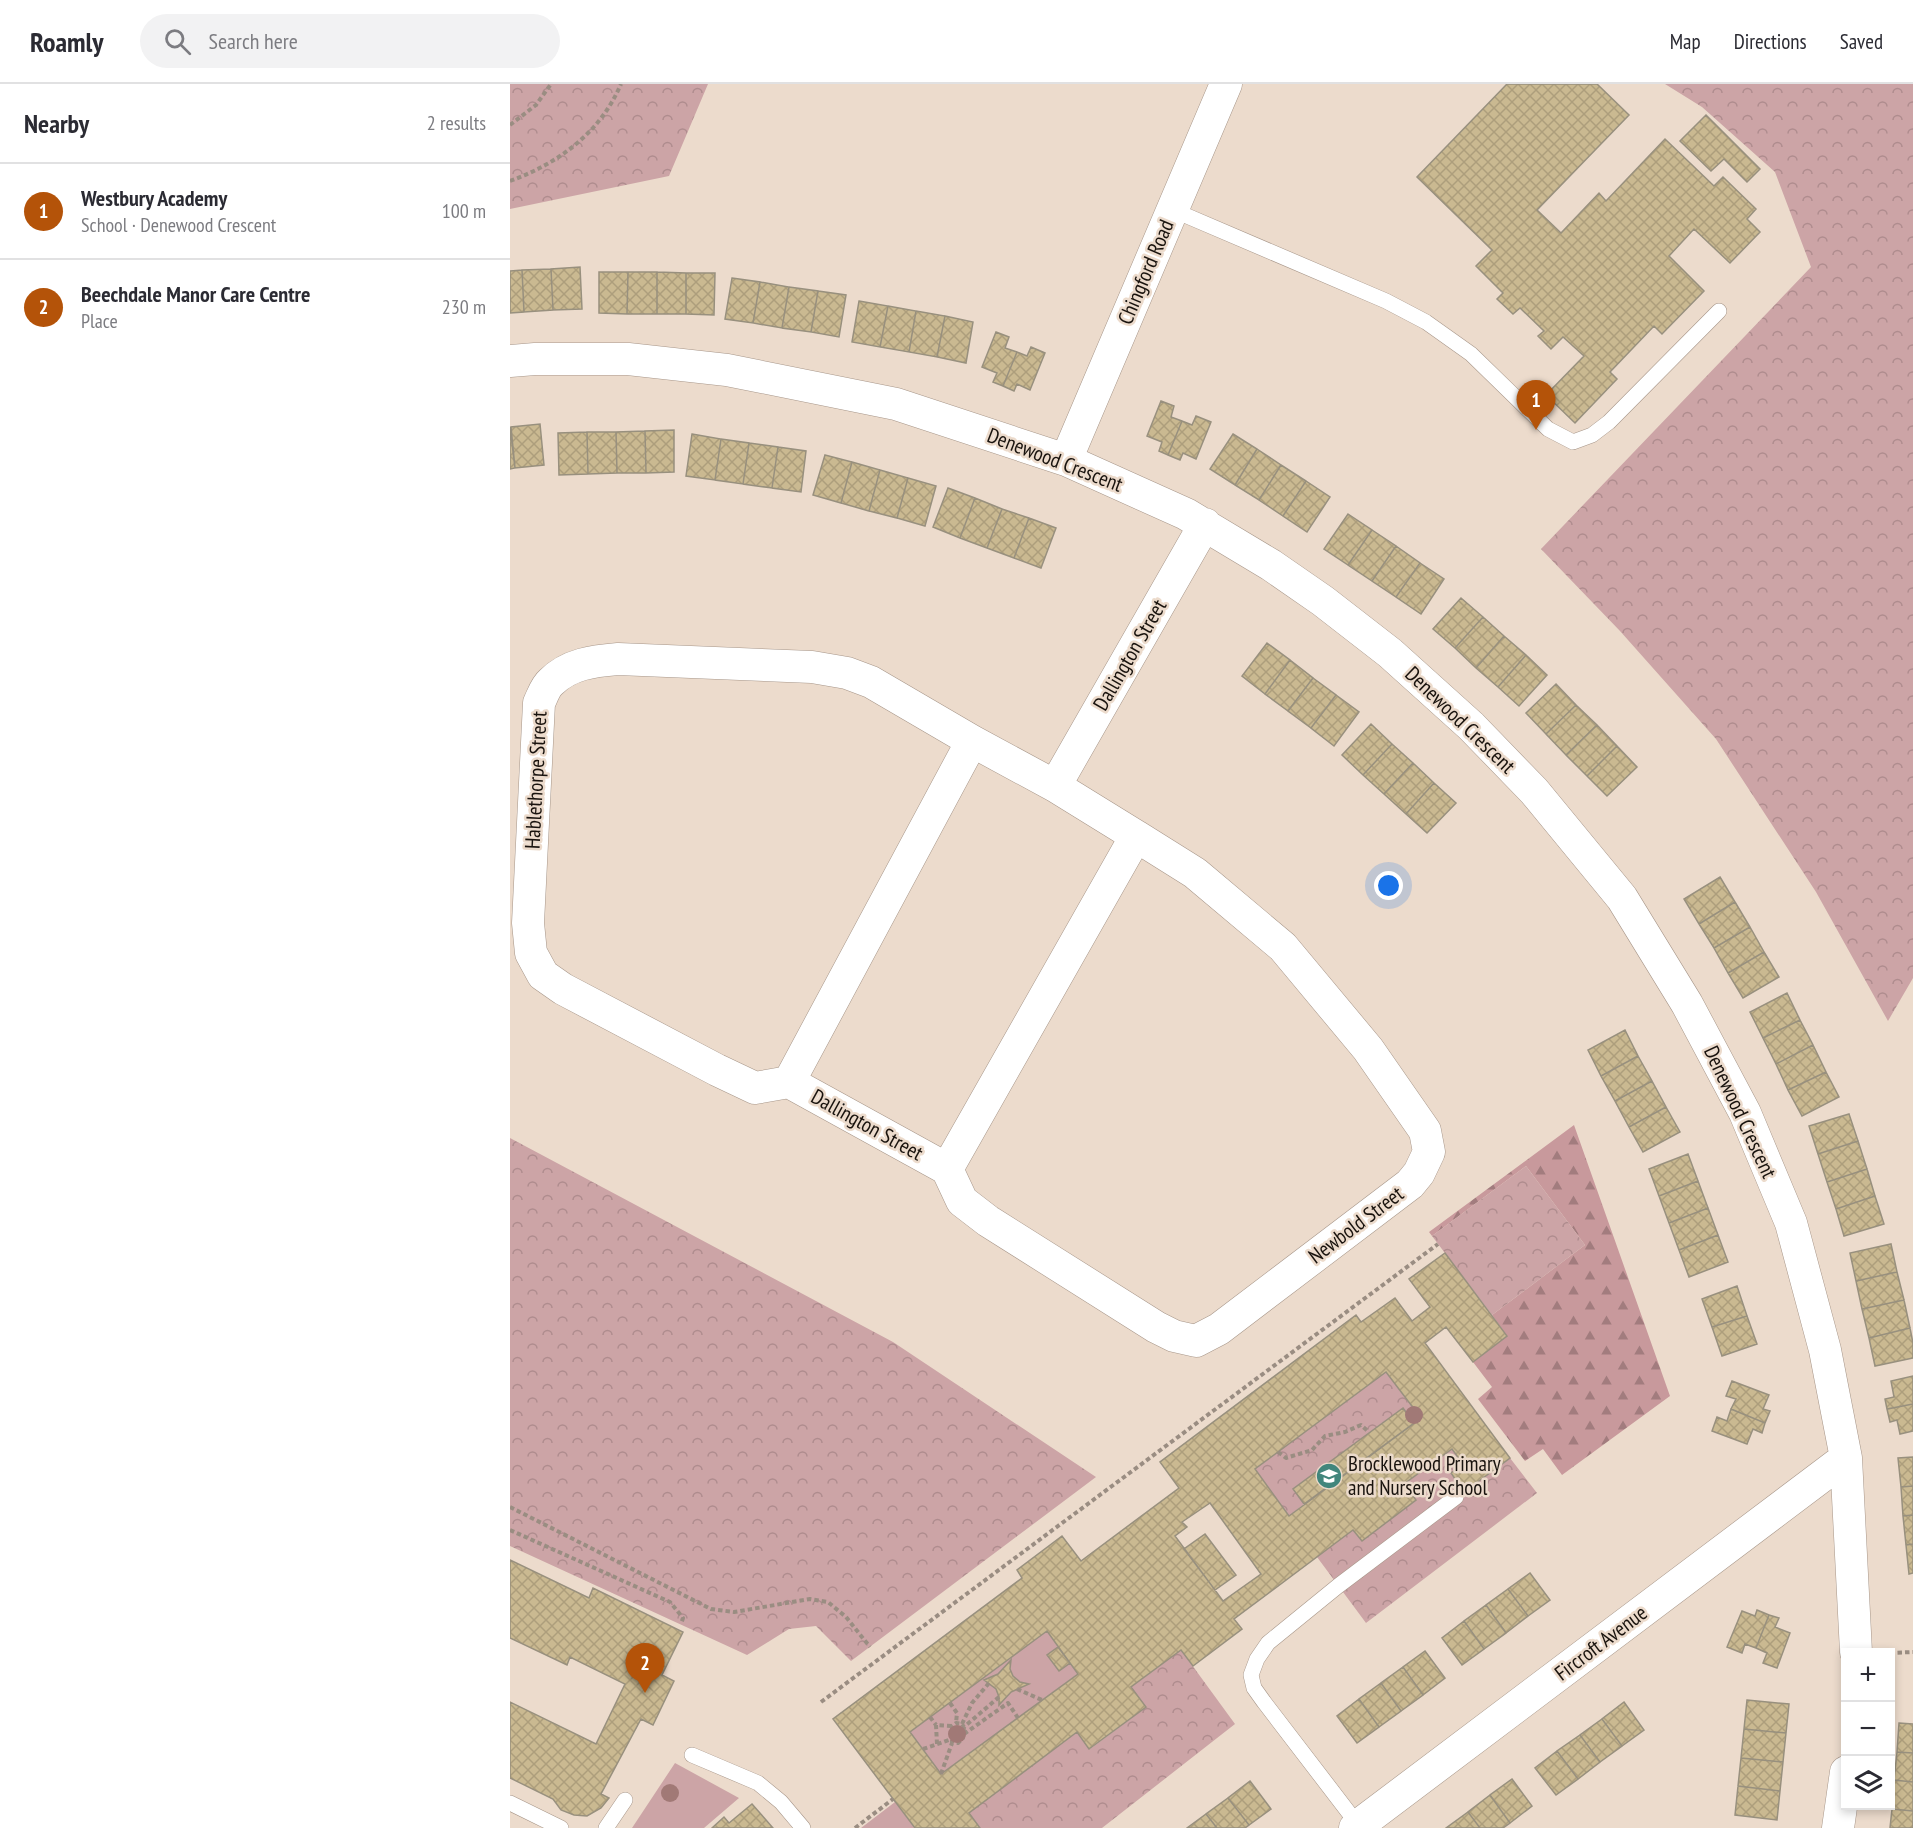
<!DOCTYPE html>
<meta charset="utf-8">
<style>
:root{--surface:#fff;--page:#f2f2f3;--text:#2b2b33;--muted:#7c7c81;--line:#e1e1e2;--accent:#b45309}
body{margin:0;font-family:"PT Sans Narrow",sans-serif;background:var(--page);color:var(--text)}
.controls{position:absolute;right:18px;bottom:18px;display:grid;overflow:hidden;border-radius:0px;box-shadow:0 3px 9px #0003}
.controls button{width:54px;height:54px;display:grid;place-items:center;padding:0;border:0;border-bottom:2px solid var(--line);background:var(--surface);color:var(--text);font:30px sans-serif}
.you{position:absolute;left:879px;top:802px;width:21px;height:21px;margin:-15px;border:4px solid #fff;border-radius:50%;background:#1a73e8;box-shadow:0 0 0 9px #1a73e833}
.badge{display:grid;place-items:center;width:39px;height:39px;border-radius:50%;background:var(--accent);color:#fff;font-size:20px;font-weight:700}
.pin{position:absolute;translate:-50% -50px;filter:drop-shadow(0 2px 3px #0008)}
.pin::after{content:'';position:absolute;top:32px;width:21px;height:18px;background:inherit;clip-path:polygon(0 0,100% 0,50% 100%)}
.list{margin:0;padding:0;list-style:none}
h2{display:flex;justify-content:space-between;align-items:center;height:78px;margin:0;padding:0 24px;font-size:26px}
h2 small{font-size:20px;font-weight:400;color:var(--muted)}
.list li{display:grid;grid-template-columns:39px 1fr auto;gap:18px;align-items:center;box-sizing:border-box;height:96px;padding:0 24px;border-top:2px solid var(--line)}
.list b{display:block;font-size:22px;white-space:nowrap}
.list p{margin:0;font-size:20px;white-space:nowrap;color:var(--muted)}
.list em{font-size:20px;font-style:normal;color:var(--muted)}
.icon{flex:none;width:33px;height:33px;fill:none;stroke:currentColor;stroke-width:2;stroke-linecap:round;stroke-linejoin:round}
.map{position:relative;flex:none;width:1403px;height:1744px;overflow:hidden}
header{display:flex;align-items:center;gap:36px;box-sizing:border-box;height:84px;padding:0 30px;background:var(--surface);border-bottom:2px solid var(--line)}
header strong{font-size:28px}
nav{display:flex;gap:33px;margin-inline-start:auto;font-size:21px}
.search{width:420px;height:54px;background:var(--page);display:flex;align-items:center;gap:15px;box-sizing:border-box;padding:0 21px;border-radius:33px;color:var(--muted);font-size:22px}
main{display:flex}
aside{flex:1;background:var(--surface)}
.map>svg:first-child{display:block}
</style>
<header>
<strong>Roamly</strong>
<div class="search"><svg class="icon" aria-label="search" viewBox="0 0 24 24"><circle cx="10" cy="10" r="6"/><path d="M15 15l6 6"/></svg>Search here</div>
<nav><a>Map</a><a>Directions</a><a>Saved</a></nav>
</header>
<main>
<aside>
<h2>Nearby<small>2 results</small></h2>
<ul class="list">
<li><span class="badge">1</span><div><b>Westbury Academy</b><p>School · Denewood Crescent</p></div><em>100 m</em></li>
<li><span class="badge">2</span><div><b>Beechdale Manor Care Centre</b><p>Place</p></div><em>230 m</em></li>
</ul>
</aside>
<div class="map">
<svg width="1403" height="1744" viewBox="0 0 1403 1744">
<defs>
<pattern id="forest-firs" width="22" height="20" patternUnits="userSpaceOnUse" patternTransform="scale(1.5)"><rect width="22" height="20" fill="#c8999c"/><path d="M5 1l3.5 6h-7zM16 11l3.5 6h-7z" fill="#a27c7e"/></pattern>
<pattern id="park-crowns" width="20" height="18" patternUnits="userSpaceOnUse" patternTransform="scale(1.5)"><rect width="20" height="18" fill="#cca4a6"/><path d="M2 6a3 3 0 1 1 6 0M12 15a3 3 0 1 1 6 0" fill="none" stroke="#af8c8e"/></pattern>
<pattern id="building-cross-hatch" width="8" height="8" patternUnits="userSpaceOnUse" patternTransform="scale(1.5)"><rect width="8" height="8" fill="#cab991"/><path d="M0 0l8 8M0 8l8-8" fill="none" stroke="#ad9e7c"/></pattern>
</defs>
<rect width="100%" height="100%" fill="#ecdbcc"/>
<!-- grass -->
<path fill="#cca4a6" d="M537,1547L568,1590L431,1690L400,1648Z
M165,1679L229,1714L194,1744H122Z
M385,1718L405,1744H351Z"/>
<!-- forest -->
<path fill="url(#forest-firs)" d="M1064,1041L1160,1312L1052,1391L1033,1365L1015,1377L968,1315L982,1303L963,1278L997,1252L982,1231L1075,1161L1016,1082L922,1152L919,1148Z"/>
<!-- park -->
<path fill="url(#park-crowns)" d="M0,0H198L159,92L0,125Z
M1155,0H1403V894L1378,937L1306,808L1206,655L1110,547L1031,465L1301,183L1265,88L1192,23Z
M0,1054L383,1258L586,1393L341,1577L306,1542L279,1545L237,1571L0,1462Z
M1016,1082L1075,1161L982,1231L922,1152Z
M876,1288L911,1334L904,1339L893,1324L783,1405L794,1420L779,1432L745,1385Z
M942,1365L953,1380L941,1389L954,1407L1000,1374L1027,1409L856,1539L807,1473L843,1446L852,1457L905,1416L894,1400Z
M671,1566L725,1640L592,1744H470L459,1729L567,1648L580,1665L635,1624L621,1603Z"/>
<!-- building -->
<path fill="url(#building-cross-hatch)" stroke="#98907e" stroke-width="1.5" fill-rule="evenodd" d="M997,0H1087L1119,31L1027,126L1051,149L1089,109L1096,117L1155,55L1204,102L1213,93L1246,125L1237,135L1250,148L1220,179L1184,145L1159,172L1194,207L1152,250L1144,242L1100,288L1107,295L1065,339L1036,311L1074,272L1053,253L1041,265L1028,252L1034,247L1010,224L1003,230L987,215L993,209L966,182L982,166L907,93Z
M1196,31L1250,85L1237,98L1214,75L1201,87L1170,57Z
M70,183L72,225L43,226L41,185Z
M41,185L43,226L14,228L12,186Z
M12,186L14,228L0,229V187Z
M89,188H118L117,230L89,229Z
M118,188H147V230H117Z
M147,188L176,189V230H147Z
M176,189H205L204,231L176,230Z
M222,194L250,198L243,239L215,235Z
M250,198L279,203L272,244L243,239Z
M279,203L308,207L301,248L272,244Z
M308,207L336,211L329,253L301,248Z
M349,217L378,222L370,263L342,258Z
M378,222L406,227L399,268L370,263Z
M406,227L435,232L427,273L399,268Z
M435,232L463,238L456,279L427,273Z
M486,248L499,253L495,264L507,268L493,302L483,298L487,289L472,283Z
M521,263L535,269L520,306L507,300L504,307L493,302L507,268L517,272Z
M651,317L664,322L661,333L672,337L658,371L649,367L652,358L637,352Z
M686,332L701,338L686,375L673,369L670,376L658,371L672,337L682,341Z
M30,340L34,381L5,384L1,343Z
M0,343L5,384L0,385Z
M164,346V388L136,389L135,347Z
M135,347L136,389H107L106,348Z
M77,348H106L107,389L78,390Z
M77,348L78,390L49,391L48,349Z
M182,350L211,355L205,396L176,392Z
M723,350L747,365L725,401L700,385Z
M211,355L239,359L233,400L205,396Z
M239,359L268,363L262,404L233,400Z
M268,363L296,367L291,408L262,404Z
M747,365L771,381L749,416L725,401Z
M315,371L342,378L331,419L303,411Z
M342,378L370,386L359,427L331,419Z
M771,381L796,397L773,432L749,416Z
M370,386L398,394L387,434L359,427Z
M398,394L426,402L415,442L387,434Z
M796,397L820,413L797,448L773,432Z
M438,404L465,414L450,454L423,443Z
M465,414L492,425L477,464L450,454Z
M492,425L519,434L504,474L477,464Z
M838,430L862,446L838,481L814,465Z
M519,434L546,444L531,484L504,474Z
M862,446L886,462L862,497L838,481Z
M886,462L910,479L886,513L862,497Z
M910,479L934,495L911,530L886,513Z
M951,514L973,533L945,564L923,545Z
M973,533L994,552L966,584L945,564Z
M994,552L1016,571L988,603L966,584Z
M757,559L780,576L755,610L732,592Z
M1016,571L1037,591L1009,622L988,603Z
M780,576L803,594L778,627L755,610Z
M803,594L826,611L801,644L778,627Z
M1046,600L1066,621L1036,650L1016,629Z
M826,611L849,628L824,662L801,644Z
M1066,621L1087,641L1056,671L1036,650Z
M861,640L882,660L853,691L832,671Z
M1087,641L1107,662L1077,692L1056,671Z
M882,660L903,679L874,710L853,691Z
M1107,662L1127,683L1097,712L1077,692Z
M903,679L924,699L896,730L874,710Z
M924,699L946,719L917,749L896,730Z
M1210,793L1225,818L1189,840L1174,815Z
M1225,818L1240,843L1204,864L1189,840Z
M1240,843L1254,868L1218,889L1204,864Z
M1254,868L1269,893L1233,914L1218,889Z
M1277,909L1290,936L1253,954L1240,928Z
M1290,936L1303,961L1266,980L1253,954Z
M1115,946L1128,972L1091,992L1078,966Z
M1303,961L1316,988L1278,1006L1266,980Z
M1128,972L1142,997L1105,1017L1091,992Z
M1316,988L1329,1013L1292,1032L1278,1006Z
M1142,997L1156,1023L1119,1043L1105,1017Z
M1156,1023L1170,1048L1133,1068L1119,1043Z
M1339,1030L1348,1057L1308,1070L1299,1042Z
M1348,1057L1357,1085L1317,1098L1308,1070Z
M1178,1070L1188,1097L1149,1112L1139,1085Z
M1357,1085L1365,1112L1326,1125L1317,1098Z
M1188,1097L1198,1124L1159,1139L1149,1112Z
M1365,1112L1374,1140L1334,1152L1326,1125Z
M1198,1124L1208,1151L1169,1166L1159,1139Z
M1208,1151L1218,1178L1179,1193L1169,1166Z
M1381,1160L1387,1188L1346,1197L1340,1169Z
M935,1169L997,1252L963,1278L936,1243L915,1259L1000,1374L954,1408L941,1389L953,1380L942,1365L894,1400L906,1416L852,1457L843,1446L724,1535L732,1545L683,1582L671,1566L621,1603L636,1623L579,1665L567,1648L459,1729L470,1744H405L323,1635L512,1494L507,1486L552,1452L571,1477L669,1404L650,1378L846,1231L851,1238L885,1214L902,1237L920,1223L899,1195ZM876,1288L911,1334L779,1432L745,1385ZM700,1419L751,1490L713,1517L665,1452L677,1443L672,1438ZM537,1547L568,1590L431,1690L400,1648Z
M1387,1188L1394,1216L1352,1225L1346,1197Z
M1227,1202L1237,1232L1202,1243L1192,1215Z
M1394,1216L1400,1244L1359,1254L1352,1225Z
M1237,1232L1247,1260L1212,1272L1202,1243Z
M1400,1244L1403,1259V1274L1365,1282L1359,1254Z
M1403,1292V1320L1377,1325L1375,1315L1384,1313L1381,1297Z
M1222,1297L1259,1311L1253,1325L1260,1327L1255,1339L1221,1325L1226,1315L1216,1312Z
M1403,1320V1347L1390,1350L1387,1336L1380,1338L1377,1325Z
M893,1324L904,1339L794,1420L783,1405Z
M1221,1325L1255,1339L1252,1349L1243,1345L1237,1360L1202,1347L1207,1333L1217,1337Z
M1403,1373V1402L1391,1403L1388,1374Z
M1403,1402V1431L1393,1432L1391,1403Z
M1403,1431V1460L1396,1461L1393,1432Z
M695,1450L726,1491L705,1506L674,1465Z
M1403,1460V1489L1399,1490L1396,1461Z
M0,1476L79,1514L83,1504L173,1548L152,1591L164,1597L143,1641L131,1635L91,1710L99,1714L91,1724L77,1732L64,1731L51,1726L43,1715L0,1694V1618L86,1660L115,1600L60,1573L57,1581L0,1554Z
M1020,1489L1040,1516L1018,1532L998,1505Z
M998,1505L1018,1532L996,1549L976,1521Z
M976,1521L996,1549L974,1565L954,1537Z
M1247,1526L1259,1531L1246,1564L1235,1560L1232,1569L1217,1563L1232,1527L1245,1532Z
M1259,1531L1269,1534L1265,1543L1280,1549L1267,1584L1253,1579L1257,1569L1246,1564Z
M954,1537L974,1565L952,1581L932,1554Z
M548,1563L560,1579L549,1587L537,1571Z
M915,1567L935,1594L913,1611L893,1583Z
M501,1576L500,1585L503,1592L510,1598L519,1600L501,1608L489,1621V1613L486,1605L474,1596L488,1590Z
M893,1583L913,1611L891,1627L871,1599Z
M871,1599L891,1627L869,1643L849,1615Z
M849,1615L869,1643L847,1659L827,1632Z
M1237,1616L1279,1620L1276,1649L1234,1645Z
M1114,1618L1134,1646L1112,1662L1092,1635Z
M1092,1635L1112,1662L1090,1678L1070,1651Z
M1389,1639L1403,1640V1669L1387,1668Z
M1234,1645L1276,1649L1273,1678L1231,1674Z
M1070,1651L1090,1678L1068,1695L1047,1667Z
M1047,1667L1068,1695L1046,1711L1025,1684Z
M1387,1668L1403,1669V1698L1384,1696Z
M1231,1674L1273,1678L1270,1707L1228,1702Z
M1002,1695L1022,1722L1000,1739L980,1711Z
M1384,1696L1403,1698V1727L1382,1725Z
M740,1697L761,1725L739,1741L718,1714Z
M1228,1702L1270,1707L1267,1736L1225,1731Z
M980,1711L1000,1739L993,1744H970L958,1728Z
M718,1714L739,1741L735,1744H707L696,1730Z
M242,1720L263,1744H202L214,1733L219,1739Z
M1382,1725L1403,1727V1744H1380Z
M958,1728L970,1744H936Z
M696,1730L707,1744H677Z"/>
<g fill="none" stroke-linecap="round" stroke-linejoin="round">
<!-- lane casing -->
<g stroke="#a79689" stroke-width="16">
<path id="lane" d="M663,126L876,217L916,238L961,270L1038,345L1063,358L1082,351L1099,338L1209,227
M182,1671L248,1699L271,1718L293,1744
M0,1719L51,1744
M849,1742L754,1618L744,1604L741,1591L747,1575L758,1559L828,1502L946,1413
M96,1744L115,1716"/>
</g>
<!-- street casing -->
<g stroke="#a79689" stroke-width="33">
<path id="street" d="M0,277L25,275H118L217,286L386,320L556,376L676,430L761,481L813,517L880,569L961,642L1024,707L1112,814L1177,920L1235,1029L1281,1139L1315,1266L1336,1374L1346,1568
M556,376L716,0
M545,702L462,657L279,998L437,1085L626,752L545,702L695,440
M279,998L245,1004L207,986L53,905L33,891L21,869L18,839L29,619C32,613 35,603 41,598C59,580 83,577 108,575L302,583L337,589L361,598L462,657
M437,1085L452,1117L478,1137L646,1243L664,1252L686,1257L709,1245L900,1100L909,1089L919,1068L915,1047L858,965L773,863L685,789L626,752
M845,1744L1336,1374
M1328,1744L1336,1688"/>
</g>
<!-- path -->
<path stroke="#9a8d82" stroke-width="4" stroke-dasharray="4.5 3" stroke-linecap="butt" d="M0,41L26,21L41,0
M0,97C49,79 90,49 111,0
M768,1368L776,1374L802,1366L815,1352L835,1348L851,1341L859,1348
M0,1423L201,1525L224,1528L300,1515L318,1518L336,1533L360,1563
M0,1446L160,1518L173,1534L171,1540
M1380,1569L1403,1568
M507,1605L532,1616
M311,1618L928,1160
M440,1619L447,1629L446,1639
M420,1633L426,1641
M452,1640L462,1619L479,1599
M454,1643L453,1654L448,1659H442V1642L446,1639L452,1640L454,1643L489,1613
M454,1650L498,1619L508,1634
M427,1660L426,1641L442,1642
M413,1665L442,1655
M431,1690L442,1659
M345,1744L383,1715"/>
<!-- lane -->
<use href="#lane" stroke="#fff" stroke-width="15"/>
<!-- street -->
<use href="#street" stroke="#fff" stroke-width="32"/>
</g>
<!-- trees -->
<g fill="#a17976">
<circle cx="904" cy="1331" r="9"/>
<circle cx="447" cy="1650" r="9"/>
<circle cx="160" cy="1709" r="9"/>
</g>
<!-- icons -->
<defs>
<g id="school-disc" transform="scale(1.35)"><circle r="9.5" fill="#41867c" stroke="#ecdbcc"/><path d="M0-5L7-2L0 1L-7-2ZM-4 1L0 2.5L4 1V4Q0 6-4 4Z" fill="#fff"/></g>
</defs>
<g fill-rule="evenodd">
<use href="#school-disc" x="819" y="1392"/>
</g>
<g text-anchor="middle" stroke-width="5" stroke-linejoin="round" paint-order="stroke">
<!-- street labels -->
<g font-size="21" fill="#19130e" stroke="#ecdbcc">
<text transform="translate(636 188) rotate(-67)" y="7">Chingford Road</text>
<text transform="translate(545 376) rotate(21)" y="7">Denewood Crescent</text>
<text transform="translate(620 571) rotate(-60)" y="7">Dallington Street</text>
<text transform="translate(950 636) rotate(44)" y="7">Denewood Crescent</text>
<text transform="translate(26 696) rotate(-87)" y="7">Hablethorpe Street</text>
<text transform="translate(1230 1028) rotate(65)" y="7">Denewood Crescent</text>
<text transform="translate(357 1041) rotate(29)" y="7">Dallington Street</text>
<text transform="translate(846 1141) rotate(-37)" y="7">Newbold Street</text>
<text transform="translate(1091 1559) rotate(-37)" y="7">Fircroft Avenue</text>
</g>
<!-- poi labels -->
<g font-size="21" fill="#19130e" stroke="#ecdbcc" text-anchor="start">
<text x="838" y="1387">Brocklewood Primary<tspan x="838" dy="24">and Nursery School</tspan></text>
</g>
</g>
</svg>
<div class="controls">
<button>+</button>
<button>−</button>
<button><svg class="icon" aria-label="layers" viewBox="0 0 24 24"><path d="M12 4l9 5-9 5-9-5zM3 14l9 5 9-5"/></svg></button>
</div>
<div class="you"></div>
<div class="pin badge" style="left:1026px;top:346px">1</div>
<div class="pin badge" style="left:135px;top:1609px">2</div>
</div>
</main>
